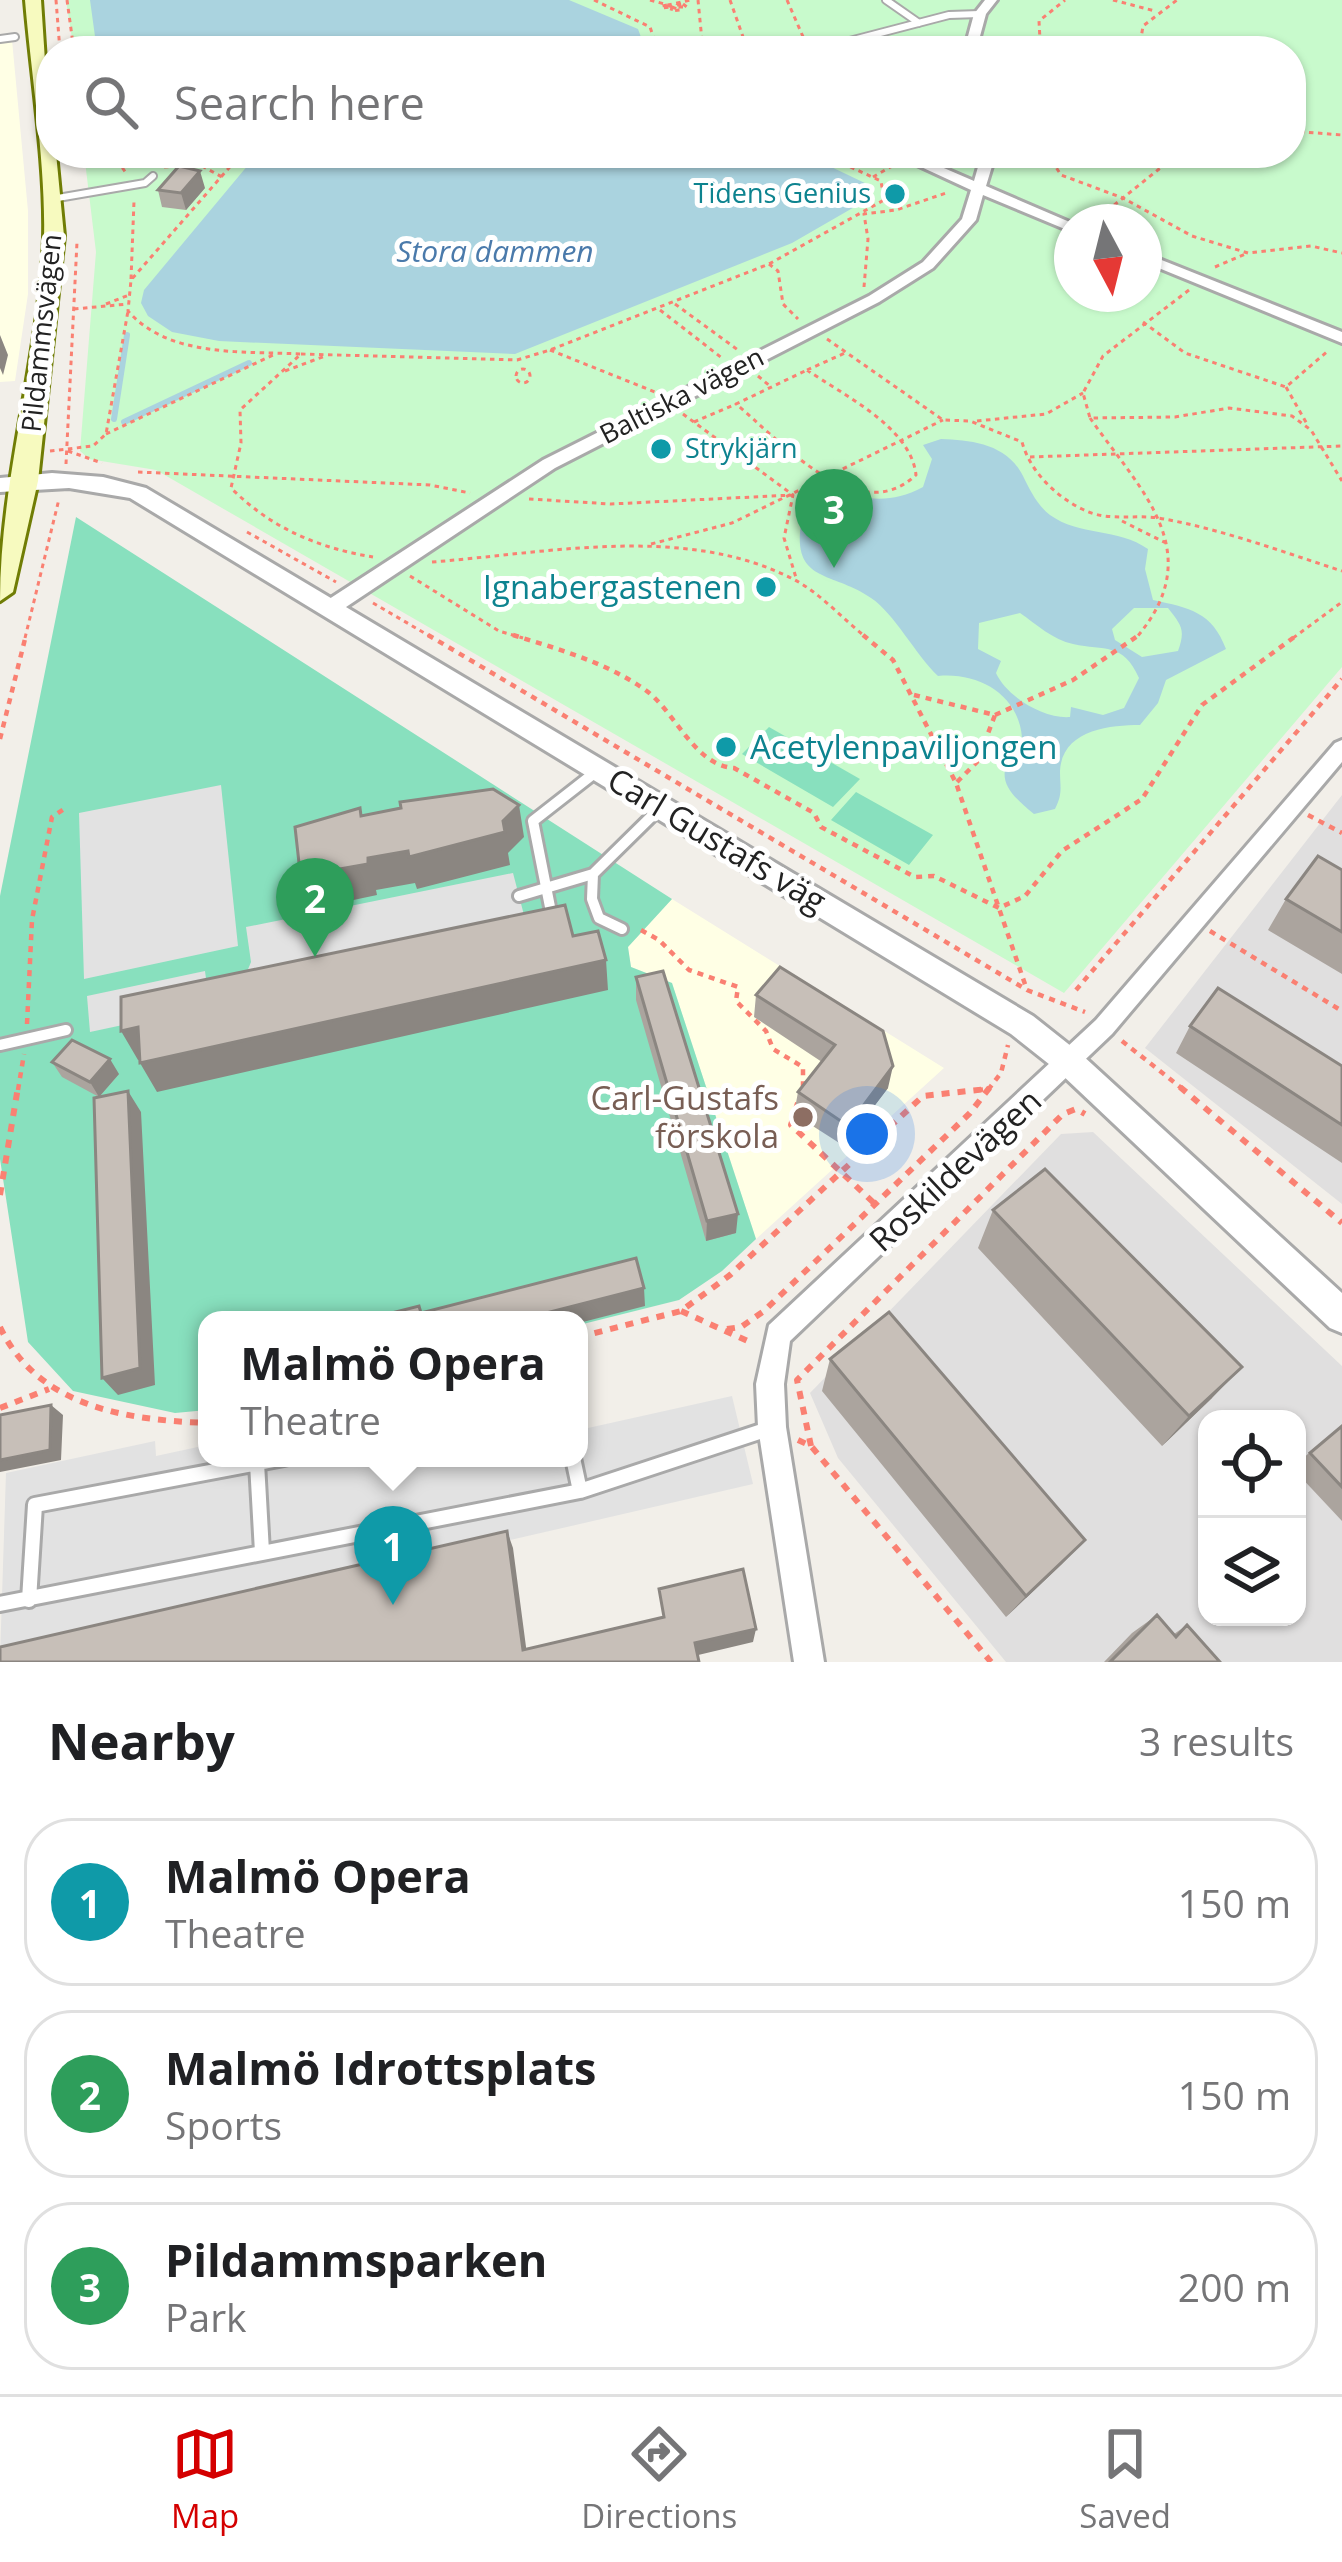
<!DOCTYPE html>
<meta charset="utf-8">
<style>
:root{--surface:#fff;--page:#f2f2f2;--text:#202124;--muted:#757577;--line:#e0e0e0;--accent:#d40000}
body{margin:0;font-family:"Open Sans",sans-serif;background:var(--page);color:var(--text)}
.controls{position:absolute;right:36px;bottom:36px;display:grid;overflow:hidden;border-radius:24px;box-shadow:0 3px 9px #0004}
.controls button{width:108px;height:108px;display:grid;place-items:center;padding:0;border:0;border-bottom:3px solid var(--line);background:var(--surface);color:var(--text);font:60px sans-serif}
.compass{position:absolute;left:1054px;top:204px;width:108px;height:108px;border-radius:50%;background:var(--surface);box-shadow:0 3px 9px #0004;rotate:173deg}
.you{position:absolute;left:867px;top:1134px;width:42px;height:42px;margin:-30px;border:9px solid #fff;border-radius:50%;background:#1a73e8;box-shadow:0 0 0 18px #1a73e833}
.badge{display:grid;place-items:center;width:78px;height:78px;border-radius:50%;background:var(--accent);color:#fff;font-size:39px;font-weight:700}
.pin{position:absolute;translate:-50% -99px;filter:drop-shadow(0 3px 6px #0008)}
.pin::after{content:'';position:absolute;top:63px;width:42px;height:36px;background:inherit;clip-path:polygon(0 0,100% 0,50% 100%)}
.popup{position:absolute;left:198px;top:1311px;width:390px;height:156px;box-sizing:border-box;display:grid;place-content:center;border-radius:24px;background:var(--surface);filter:drop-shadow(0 3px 9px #0005);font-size:39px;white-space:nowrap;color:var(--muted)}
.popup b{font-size:45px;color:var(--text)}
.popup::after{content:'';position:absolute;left:50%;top:100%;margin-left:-24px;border:24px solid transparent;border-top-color:var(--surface)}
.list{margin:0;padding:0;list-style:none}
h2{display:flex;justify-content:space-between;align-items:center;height:156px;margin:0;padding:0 48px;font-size:51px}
h2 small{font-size:39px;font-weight:400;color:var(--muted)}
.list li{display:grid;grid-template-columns:78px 1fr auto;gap:36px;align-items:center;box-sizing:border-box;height:168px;margin:0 24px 24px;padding:0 24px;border:3px solid var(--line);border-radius:48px}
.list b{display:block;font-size:45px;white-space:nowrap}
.list p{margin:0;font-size:39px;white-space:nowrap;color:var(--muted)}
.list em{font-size:39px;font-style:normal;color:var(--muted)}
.icon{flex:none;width:66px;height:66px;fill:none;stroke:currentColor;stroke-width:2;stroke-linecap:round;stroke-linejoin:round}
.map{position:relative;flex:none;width:1342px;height:1662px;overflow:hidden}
.search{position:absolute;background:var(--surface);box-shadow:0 3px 9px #0004;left:36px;right:36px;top:36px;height:132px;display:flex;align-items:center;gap:30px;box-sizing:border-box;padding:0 42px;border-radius:48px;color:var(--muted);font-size:45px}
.sheet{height:732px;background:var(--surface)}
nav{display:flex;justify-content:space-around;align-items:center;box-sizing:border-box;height:168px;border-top:3px solid var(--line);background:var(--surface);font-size:33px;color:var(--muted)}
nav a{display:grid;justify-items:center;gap:6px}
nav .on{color:var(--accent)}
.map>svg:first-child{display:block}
</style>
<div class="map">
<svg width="1342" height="1662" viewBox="0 0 1342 1662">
<rect width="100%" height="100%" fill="#f2efe9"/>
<!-- residential -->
<path fill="#e0dfdf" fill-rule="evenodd" d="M1342,795V1204L1145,1048Z
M1093,1132L1342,1366V1662H1006L838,1458L810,1393L1061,1134ZM1207,1419H1297V1617H1207Z"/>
<!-- education -->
<path fill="#ffffe5" d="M12,40L28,211V294L15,381L0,382V42Z
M672,899L944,1068L756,1239L672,983L631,967L628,947Z"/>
<!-- park -->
<path fill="#c8facc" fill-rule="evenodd" d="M66,0H1342V667L1064,993L156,470L89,459L80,451L96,252L84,153H1291V51H74ZM1072,222H1144V294H1072Z"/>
<!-- pitch -->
<path fill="#88e0be" d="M76,517L672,899L628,947L631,967L672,983L756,1239L722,1271L679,1300L579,1325V1320H207V1410L175,1413L73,1391L28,1342L0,1159V896Z
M769,727L860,779L833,807L742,754Z
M856,792L933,835L909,865L831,820Z"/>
<!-- parking -->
<path fill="#e2e2e2" d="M221,785L238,946L84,979L79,813Z
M513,873L530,938L90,1032L87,996L205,971L207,986L242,984L251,962L246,927Z
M732,1396L753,1484L0,1658L6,1473L155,1441L156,1456L207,1445V1458H579V1430Z"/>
<!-- water -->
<path fill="#aad3df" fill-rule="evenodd" d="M90,0H569L638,29L646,51H97Z
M258,153H802L869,185L858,191L870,198L792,243L515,354L219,341L172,332L148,316L141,303L144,290Z
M941,439C972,440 1007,444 1023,476C1030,490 1037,505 1050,515C1079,536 1118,528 1148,549L1145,569L1153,600C1190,608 1212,612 1226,649L1166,680L1158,703L1140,725C1109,725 1062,730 1060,771C1060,788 1063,793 1055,809L1034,814C1001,787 994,774 1022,738C1019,695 979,672 938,676C915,654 894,613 871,598C829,569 786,585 804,509L834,491C868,500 891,504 923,487L932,459L923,445ZM1134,608H1168C1181,625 1186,629 1178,651L1142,657L1115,640L1112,629ZM1020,613C1036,624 1053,640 1073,644C1105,651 1123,642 1139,678L1124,708L1103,715L1071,707L1070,717C1044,719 1007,697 996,673L1001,661L978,649L979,623Z"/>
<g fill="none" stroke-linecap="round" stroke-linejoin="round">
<!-- stream -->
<path stroke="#aad3df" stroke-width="6" d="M114,419L127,335
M124,422L249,363"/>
<!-- service-far2 casing -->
<g stroke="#a9a9a9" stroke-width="10">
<path id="service-far2" d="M886,0L919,23
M0,39L15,37
M811,51L949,15L980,14
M52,199L145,183L153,176"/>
</g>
<!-- service-far1 casing -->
<g stroke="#a9a9a9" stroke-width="16">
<path id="service-far1" d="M593,874L592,899L599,918L622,929
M519,896L593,874L659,809
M552,917L533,821L597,771
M0,1045L66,1030"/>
</g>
<!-- service casing -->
<g stroke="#a9a9a9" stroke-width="20">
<path id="service" d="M573,1458L580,1491
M257,1463L262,1552
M29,1600L35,1505L284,1458
M0,1604L580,1491L768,1429"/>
</g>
<!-- minor casing -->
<g stroke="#a9a9a9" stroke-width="6">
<path id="minor" d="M985,0H997L986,14L976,51H964L974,14Z
M891,153H909L974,181L982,153H996L986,186L1072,223V232L983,195L976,220L933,268L879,302L555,468L337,613H323L321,608L323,603L543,460L869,296L923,262L962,219L971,190Z
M1144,253L1342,332V343L1144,262Z
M1342,740V762L1112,1034L790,1341L784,1384L786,1427L824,1662H794L758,1427L756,1384L769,1325L1096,1020L1335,743Z"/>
</g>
<!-- tertiary casing -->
<g stroke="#a9a9a9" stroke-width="6">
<path id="tertiary" d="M52,473L103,477L146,488L1033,1016L1081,1054L1342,1293V1333L1330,1328L1059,1072L1011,1034L130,498L69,488L0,492V478Z"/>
</g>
<!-- secondary casing -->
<g stroke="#707d05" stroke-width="6">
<path id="secondary" d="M25,0H41L51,153H56L64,236L38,481L13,592L0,601C0,480 39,360 44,238C46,166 31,73 25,0Z"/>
</g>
<!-- path-far2 -->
<path stroke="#fa8072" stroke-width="3" stroke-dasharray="4.5 4.5" stroke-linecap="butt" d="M56,0L60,51
M67,0L74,51
M594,0L650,27L658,51
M650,0L668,5L691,0
M698,0L703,51
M730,0L748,51
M787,0L804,39
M1113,0L1155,11
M683,4L687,7H676L677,5Z
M667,5L672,7L662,8V6Z
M672,7L680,10L671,11Z
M656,38L700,51
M1034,51L1040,40L1039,21L1065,0
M1139,51L1143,26L1177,0
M1291,131L1342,135
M112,153L126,173
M242,153L131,280L128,311C169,358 244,351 301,354L240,410L241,443L231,488C271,528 318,548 373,557
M1047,153L1061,175L1123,198L1192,236L1248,253L1311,246L1342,253
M118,158L141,165
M202,166L222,177
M164,167L199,165L241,154
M873,177L894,165
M1093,222L1179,153
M769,264L778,271L783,304L798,319
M1215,267L1248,253
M131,279L134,201
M864,287L868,239L864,214L896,210L949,192
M1189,290L1103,356L1083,393L1090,418L1175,417L1229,408L1292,416L1311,430L1342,481
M106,304L129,295
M675,304L738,350
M74,309L128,304
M660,310L722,358
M1143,322L1185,353L1286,387L1329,350
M827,339L943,420L970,421L1022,442C1030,471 1055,496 1082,509C1108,523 1137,513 1164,519C1224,530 1283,552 1342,571
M550,350L655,392
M301,354L517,360L550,350L769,264L884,200L881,181L820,153
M516 376a7 7 0 1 1 14 0a7 7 0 1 1-14 0Z
M807,370L845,353
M807,370C843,395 911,427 916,475C857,530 780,440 736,404Z
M285,371L325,356
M758,376L771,387
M1286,387L1307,424
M683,414L793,495L784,538L797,581
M1090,418C1140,490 1210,552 1136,638
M977,421L1046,414L1083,393
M694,422L736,404
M106,434L273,355
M50,451L93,446L106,434L128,311
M68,451L102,463
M1030,457L1342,446
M66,464L77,242
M138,472L430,485L470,493
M529,499L611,504L793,495
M1122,521L1166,543
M247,532L336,582
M651,544L732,523L943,420
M432,562C549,553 686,523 795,580C821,594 844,620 867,638
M410,576L499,631L523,638
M373,603L433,638
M25,638L59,499
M1293,638L1342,602"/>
<!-- path-far1 -->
<path stroke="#fa8072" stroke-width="4.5" stroke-dasharray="6 6" stroke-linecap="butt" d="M428,635L1027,990L1085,1012
M513,635C558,649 605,662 644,689C675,710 693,765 734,768L814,813L821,827L915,877L934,876L999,908L1025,896L1062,851L1142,799L1202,705L1297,635
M863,635L893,660L956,783L1027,990
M914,695L995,715L977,762L957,782
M995,715L1073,680L1139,635
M0,739L26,635
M1308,815L1342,833
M641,930L659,940L689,970L738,987L736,1001L766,1031L773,1049L803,1067V1086
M1210,931L1342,1011
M1076,990L1342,679
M27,1024L32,920L52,817L67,807
M1122,1041L1184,1090
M18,1090L24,1054
M977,1090L987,1089
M988,1090L1001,1073L1008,1045"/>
<!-- path -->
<path stroke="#fa8072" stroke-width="6" stroke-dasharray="8 8" stroke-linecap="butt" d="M1180,1087L1342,1223
M798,1103L791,1125L875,1204
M0,1195L18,1087
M681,1311L752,1343
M0,1327C38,1407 126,1420 207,1423
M727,1329L741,1327L764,1311L970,1113L990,1087
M579,1337L681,1311L730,1275L923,1096L987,1089
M0,1408L49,1389
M798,1440L811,1446L991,1662
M811,1446L797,1380L1063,1114L1076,1109L1085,1114"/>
<!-- service-far2 -->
<use href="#service-far2" stroke="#fff" stroke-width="6"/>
<!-- service-far1 -->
<use href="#service-far1" stroke="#fff" stroke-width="10"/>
<!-- service -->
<use href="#service" stroke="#fff" stroke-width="14"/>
<!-- minor -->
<use href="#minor" fill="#fff" fill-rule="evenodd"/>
<!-- tertiary -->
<use href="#tertiary" fill="#fff" fill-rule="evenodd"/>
<!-- secondary -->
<use href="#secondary" fill="#f7fabf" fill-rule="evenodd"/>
</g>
<!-- wall -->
<path fill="#aba49e" d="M205,188L186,210L162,207L158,190Z
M1342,870V974L1268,930L1286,899Z
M780,967L888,1088L844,1146L794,1114L798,1092L822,1062L754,1017L756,995Z
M636,977L736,1233L706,1241L636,1000Z
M1190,1026L1342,1066V1163L1176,1053Z
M52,1062L119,1074L99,1097L62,1077Z
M993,1210L1212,1398L1162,1446L978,1248Z
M830,1359L1085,1540L1006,1617L822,1391Z
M1342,1426V1521L1297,1473V1463Z
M1157,1615L1174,1634L1187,1625L1220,1662H1104L1132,1633Z"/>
<!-- shaded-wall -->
<path fill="#8b8681" d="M200,171L205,188L186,210L181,193Z
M0,335L8,355L3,375L0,368Z
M519,805L524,837L508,853L510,865L417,889L415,883L376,890L377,895L344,902L342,897L311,903L300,872L368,858L503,821Z
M606,960L608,990L157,1092L140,1063Z
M138,1027L155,1057L138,1060L121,1031Z
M110,1059L119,1074L99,1097L90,1082Z
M893,1066L888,1088L844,1146L848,1126Z
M128,1091L141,1112L155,1385L118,1395L102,1378Z
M738,1214L736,1233L706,1241L707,1221Z
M644,1288L645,1306L579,1323V1320H519Z
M1242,1367L1212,1398L1162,1446L1189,1416Z
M51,1405L63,1415L61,1460L0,1472V1460Z
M507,1531L513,1548L528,1662L523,1650Z
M1085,1540L1062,1564L1006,1617L1026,1596Z
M756,1629L753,1642L694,1656L695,1643Z"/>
<!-- building -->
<path fill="#c7bfb8" stroke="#8b8681" stroke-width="3" d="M179,166L200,171L181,193L158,190Z
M493,789L519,805L503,821L505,832L409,857L408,851L368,858V864L334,870L333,865L300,872L295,827L360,808L361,816L401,808L400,802Z
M1318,856L1342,870V932L1286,899Z
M565,905L573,936L598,931L606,960L140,1063L138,1027L121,1031V997Z
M780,967L883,1031L893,1066L848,1126L798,1092L835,1045L756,995Z
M663,971L738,1214L707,1221L636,977Z
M1218,988L1342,1066V1125L1190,1026Z
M72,1040L110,1059L90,1082L52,1062Z
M128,1091L140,1368L102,1378L94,1098Z
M1045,1169L1242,1367L1189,1416L993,1210Z
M636,1258L644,1288L519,1320H364L419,1306L421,1313Z
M889,1312L1085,1540L1026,1596L830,1359Z
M51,1405L50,1450L0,1460V1415Z
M1342,1426V1487L1310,1453Z
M507,1531L523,1650L664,1617L659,1589L743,1569L756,1629L695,1643L699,1662H0V1647Z
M1157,1615L1176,1637L1187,1625L1220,1662H1110Z"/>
<!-- markers -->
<g fill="#0f9aa8" stroke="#fff" stroke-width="4.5">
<circle cx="895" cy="194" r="12"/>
<circle cx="661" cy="449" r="12"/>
<circle cx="766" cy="587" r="12"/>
<circle cx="726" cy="747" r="12"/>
</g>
<circle fill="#8d6e63" stroke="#fff" stroke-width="4.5" cx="803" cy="1117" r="12"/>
<g text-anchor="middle" stroke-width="10" stroke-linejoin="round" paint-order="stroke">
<!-- far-culture labels -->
<g font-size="27" fill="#0d838f" stroke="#fff" text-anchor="end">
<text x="871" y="203">Tidens Genius</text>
<text x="685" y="458" text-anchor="start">Strykjärn</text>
</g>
<!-- far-street labels -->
<g font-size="27" fill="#222" stroke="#fff">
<text transform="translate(42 333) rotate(-84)" y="9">Pildammsvägen</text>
<text transform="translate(682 396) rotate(-27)" y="9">Baltiska vägen</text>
</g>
<!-- far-water labels -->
<g font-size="30" font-style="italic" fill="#4a7aab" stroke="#fff">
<text x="495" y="262">Stora dammen</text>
</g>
<!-- culture labels -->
<g font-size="33" fill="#0d838f" stroke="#fff" text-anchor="end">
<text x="742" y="599">Ignabergastenen</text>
<text x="750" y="759" text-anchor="start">Acetylenpaviljongen</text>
</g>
<!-- street labels -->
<g font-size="33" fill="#222" stroke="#fff">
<text transform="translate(717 840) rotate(31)" y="12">Carl Gustafs väg</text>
<text transform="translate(955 1170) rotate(-43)" y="12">Roskildevägen</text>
</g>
<!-- education labels -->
<g font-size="33" fill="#785e54" stroke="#fff" text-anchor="end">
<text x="779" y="1110">Carl-Gustafs<tspan x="779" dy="38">förskola</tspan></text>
</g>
</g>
</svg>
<div class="controls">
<button><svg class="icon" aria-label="locate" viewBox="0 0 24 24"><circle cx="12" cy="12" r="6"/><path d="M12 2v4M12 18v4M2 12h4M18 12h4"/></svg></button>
<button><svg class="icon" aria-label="layers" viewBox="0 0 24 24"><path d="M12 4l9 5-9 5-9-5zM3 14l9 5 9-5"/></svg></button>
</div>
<svg class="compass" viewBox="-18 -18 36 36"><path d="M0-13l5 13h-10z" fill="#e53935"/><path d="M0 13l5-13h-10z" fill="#757577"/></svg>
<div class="you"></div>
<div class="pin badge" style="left:393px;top:1605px;background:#0f9aa8">1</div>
<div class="popup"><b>Malmö Opera</b>Theatre</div>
<div class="pin badge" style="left:315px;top:957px;background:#2e9e5b">2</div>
<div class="pin badge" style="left:834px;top:568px;background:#2e9e5b">3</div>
<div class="search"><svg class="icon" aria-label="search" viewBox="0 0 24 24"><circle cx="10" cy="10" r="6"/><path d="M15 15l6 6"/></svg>Search here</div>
</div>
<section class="sheet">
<h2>Nearby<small>3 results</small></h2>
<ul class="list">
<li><span class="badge" style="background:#0f9aa8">1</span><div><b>Malmö Opera</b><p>Theatre</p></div><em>150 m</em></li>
<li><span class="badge" style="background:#2e9e5b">2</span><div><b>Malmö Idrottsplats</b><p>Sports</p></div><em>150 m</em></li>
<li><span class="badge" style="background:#2e9e5b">3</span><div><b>Pildammsparken</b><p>Park</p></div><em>200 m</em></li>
</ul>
</section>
<nav>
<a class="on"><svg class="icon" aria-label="map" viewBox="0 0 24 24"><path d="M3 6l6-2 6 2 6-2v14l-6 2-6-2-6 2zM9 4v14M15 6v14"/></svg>Map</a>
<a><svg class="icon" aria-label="directions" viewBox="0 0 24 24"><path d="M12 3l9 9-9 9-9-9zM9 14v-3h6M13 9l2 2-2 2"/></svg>Directions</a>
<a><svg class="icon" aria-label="saved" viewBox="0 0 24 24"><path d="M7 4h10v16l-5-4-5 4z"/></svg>Saved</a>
</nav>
